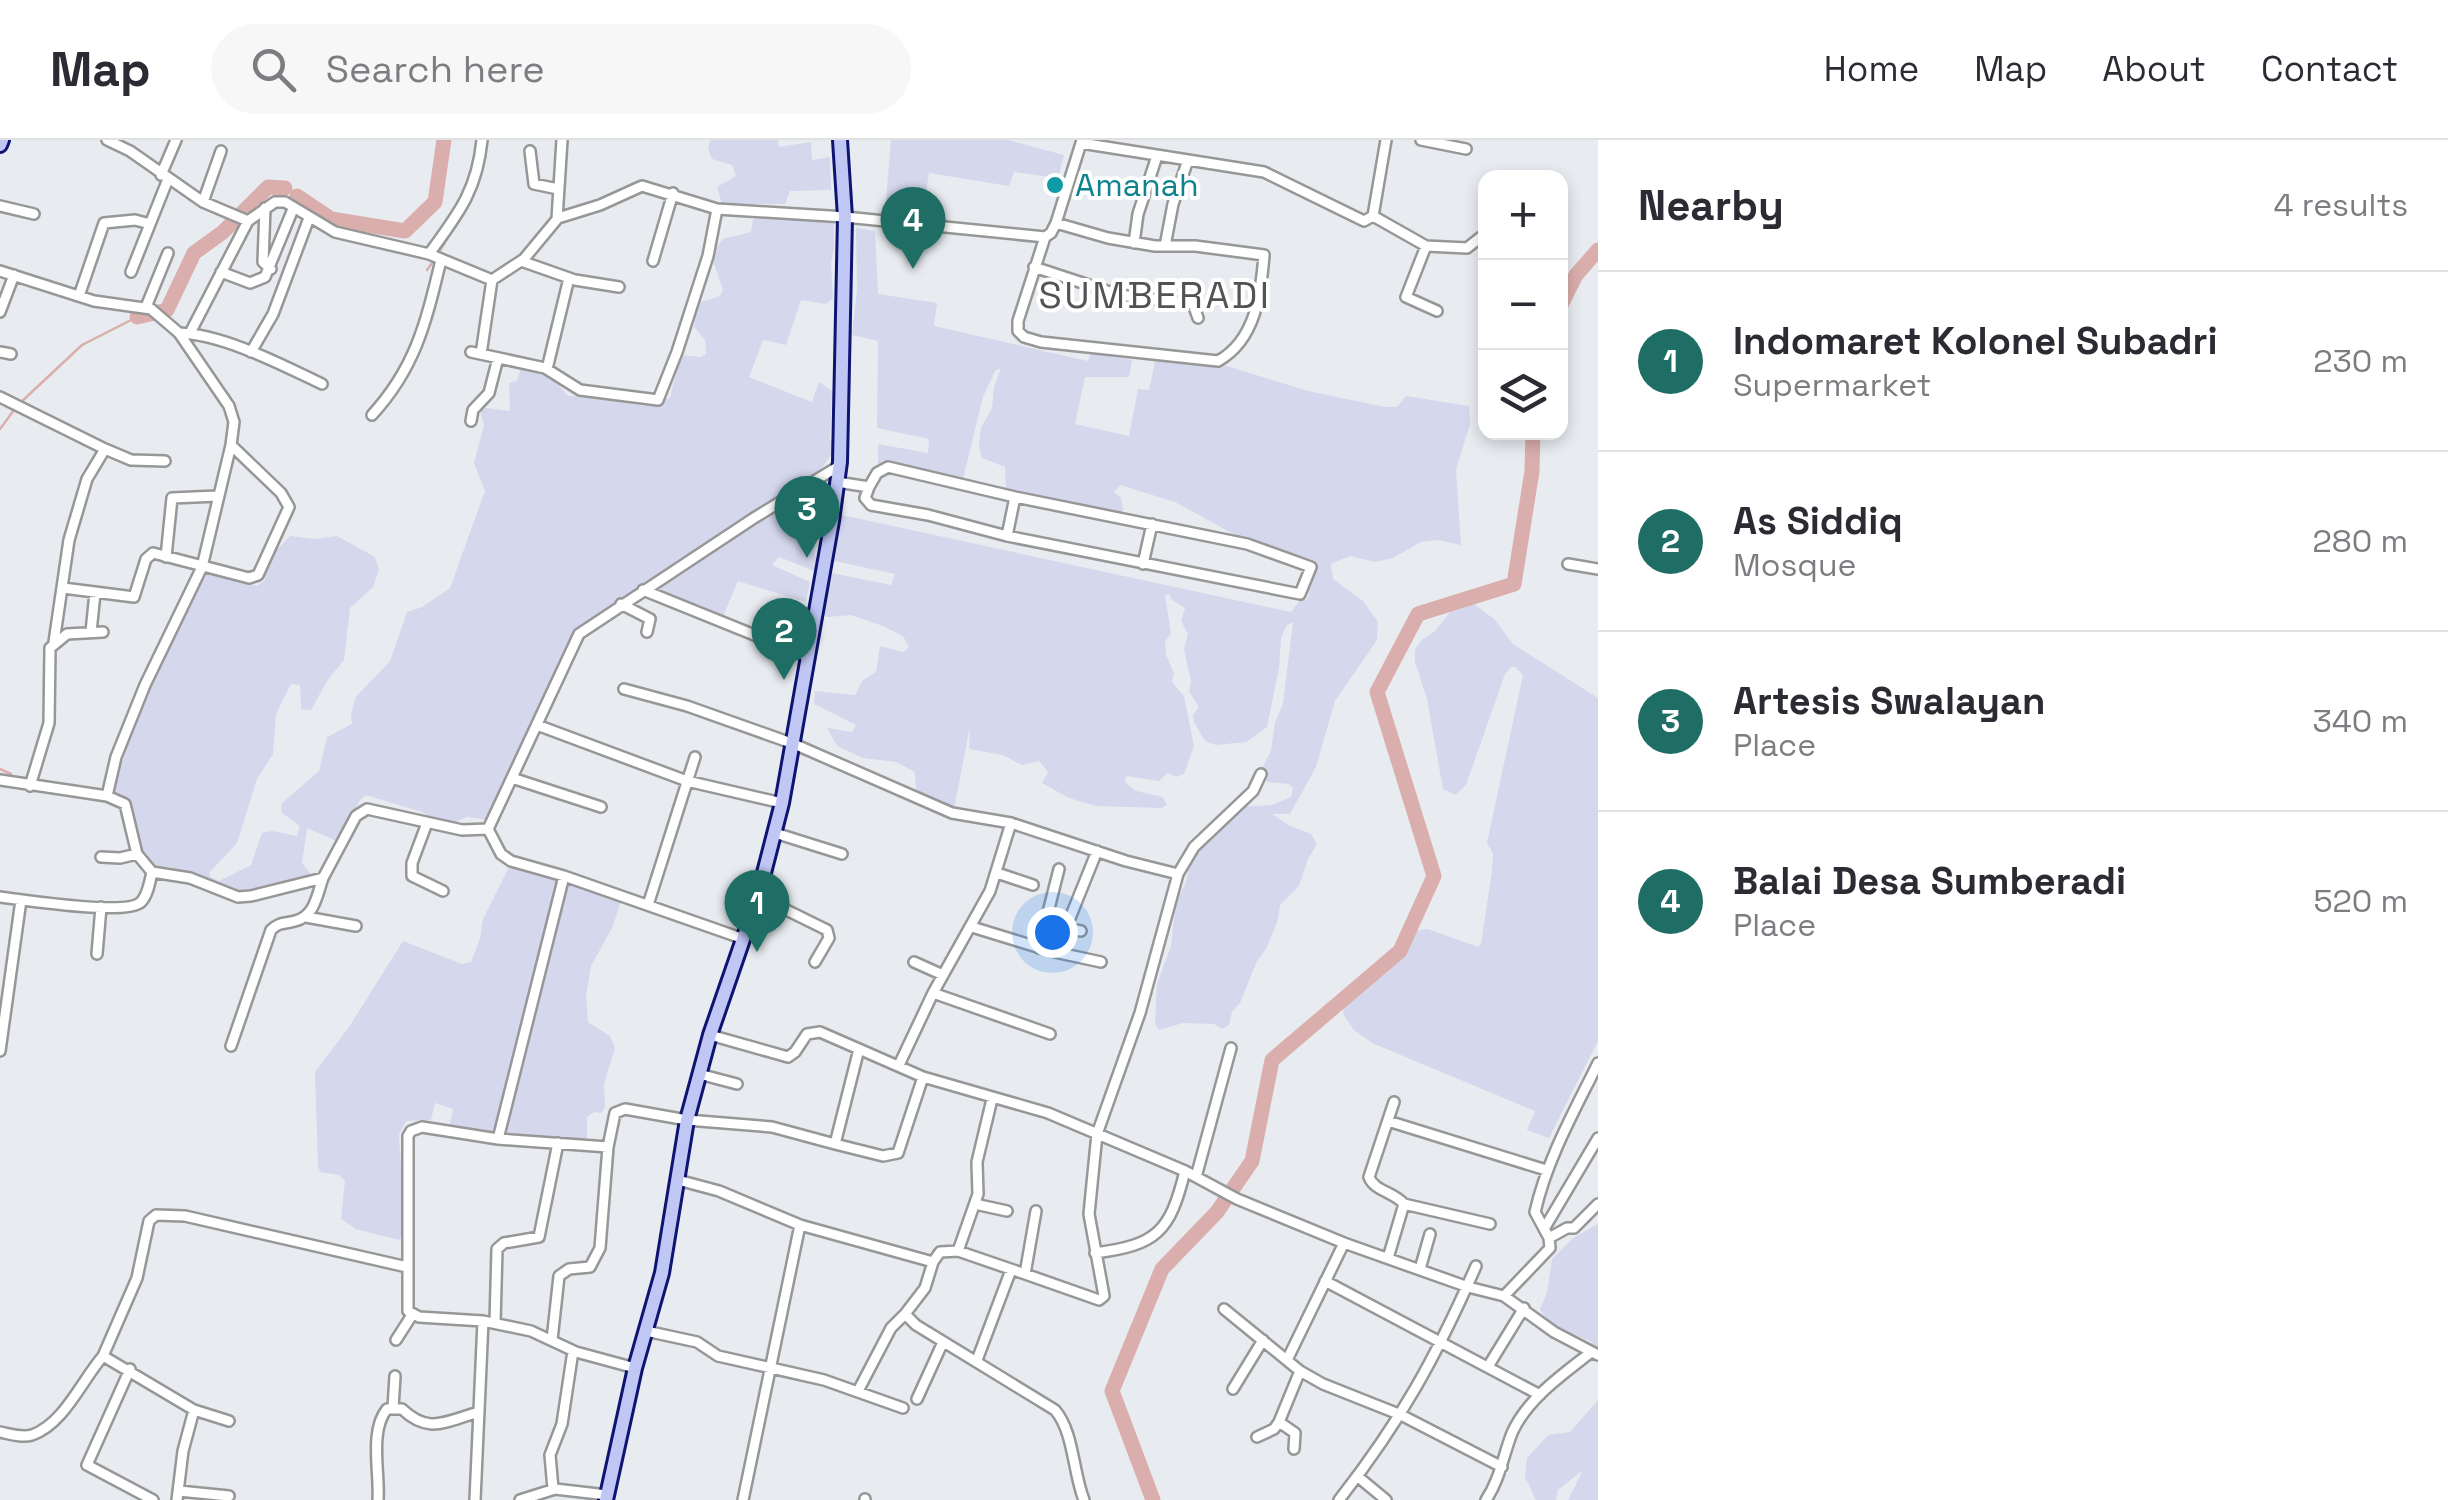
<!DOCTYPE html>
<meta charset="utf-8">
<style>
:root{--surface:#fff;--page:#f7f7f7;--text:#2b2b33;--muted:#7c7c81;--line:#e1e1e2;--accent:#1f6e65}
body{margin:0;font-family:"Space Grotesk",sans-serif;background:var(--page);color:var(--text)}
.controls{position:absolute;right:30px;top:30px;display:grid;overflow:hidden;border-radius:20px;box-shadow:0 5px 15px #0003}
.controls button{width:90px;height:90px;display:grid;place-items:center;padding:0;border:0;border-bottom:2px solid var(--line);background:var(--surface);color:var(--text);font:50px sans-serif}
.you{position:absolute;left:1052px;top:792px;width:35px;height:35px;margin:-25px;border:8px solid #fff;border-radius:50%;background:#1a73e8;box-shadow:0 0 0 15px #1a73e833}
.badge{display:grid;place-items:center;width:65px;height:65px;border-radius:50%;background:var(--accent);color:#fff;font-size:32px;font-weight:700}
.pin{position:absolute;translate:-50% -82px;filter:drop-shadow(0 2px 5px #0008)}
.pin::after{content:'';position:absolute;top:52px;width:35px;height:30px;background:inherit;clip-path:polygon(0 0,100% 0,50% 100%)}
.list{margin:0;padding:0;list-style:none}
h2{display:flex;justify-content:space-between;align-items:center;height:130px;margin:0;padding:0 40px;font-size:42px}
h2 small{font-size:32px;font-weight:400;color:var(--muted)}
.list li{display:grid;grid-template-columns:65px 1fr auto;gap:30px;align-items:center;box-sizing:border-box;height:180px;padding:0 40px;border-top:2px solid var(--line)}
.list b{display:block;font-size:38px;white-space:nowrap}
.list p{margin:0;font-size:32px;white-space:nowrap;color:var(--muted)}
.list em{font-size:32px;font-style:normal;color:var(--muted)}
.icon{flex:none;width:55px;height:55px;fill:none;stroke:currentColor;stroke-width:2;stroke-linecap:round;stroke-linejoin:round}
.map{position:relative;flex:none;width:1598px;height:1360px;overflow:hidden}
header{display:flex;align-items:center;gap:60px;box-sizing:border-box;height:140px;padding:0 50px;background:var(--surface);border-bottom:2px solid var(--line)}
header strong{font-size:48px}
nav{display:flex;gap:55px;margin-inline-start:auto;font-size:35px}
.search{width:700px;height:90px;background:var(--page);display:flex;align-items:center;gap:25px;box-sizing:border-box;padding:0 35px;border-radius:55px;color:var(--muted);font-size:38px}
main{display:flex}
aside{flex:1;background:var(--surface)}
.map>svg:first-child{display:block}
</style>
<header>
<strong>Map</strong>
<div class="search"><svg class="icon" aria-label="search" viewBox="0 0 24 24"><circle cx="10" cy="10" r="6"/><path d="M15 15l6 6"/></svg>Search here</div>
<nav><a>Home</a><a>Map</a><a>About</a><a>Contact</a></nav>
</header>
<main>
<div class="map">
<svg width="1598" height="1360" viewBox="0 0 1598 1360">
<rect width="100%" height="100%" fill="#e8ecf0"/>
<!-- farmland -->
<path fill="#d5d7ed" d="M710,0H778L779,7L811,2L812,20L830,17L831,50L790,51L785,64H722L717,47L736,36L732,25L712,19L708,9Z
M891,0H1008L1064,15L1058,38L1014,32L1009,46L929,33L924,65L886,60Z
M753,79H834V109L831,123L833,158L826,164L801,160L786,205L763,200L749,237L812,262L819,242L832,251L830,300L839,305L820,330L676,428L597,475L567,513L488,680L467,677L454,683L439,681L422,672L366,655L360,660L339,702L307,688L302,723L312,736L308,742L279,743L247,754L239,750H208L188,745L177,740L172,727L156,728L143,721L127,677L108,658L111,636L123,620L144,547L195,450L208,433L257,446L265,440L267,420L290,396L314,399L337,396L375,417L379,430L373,447L350,468L344,520L327,541L311,570L301,569L300,545L291,544L276,574L273,614L257,639L237,703L209,733L211,737L219,741L251,725L262,693L272,691L297,696L300,686L282,673L281,664L319,631L327,597L352,584L351,573L356,557L390,521L407,472L422,467L450,448L485,351L474,323L484,285L480,270L486,268L510,271L509,243L517,241L521,227L531,225L548,233L568,256L606,257L644,266L670,258L680,215L701,217L706,214L705,200L694,187L696,168L701,162L720,156L723,150L711,115L723,99L751,92Z
M856,88L875,91L878,154L937,163L934,186L1088,221L1091,213L1132,220L1129,237H1085L1075,284L1129,296L1138,249L1149,250L1156,217L1214,222L1308,251L1385,267H1397L1406,256L1469,266L1470,284L1456,330L1461,405L1438,400L1421,402L1393,418L1375,422L1350,416L1331,424L1333,439L1363,461L1378,482L1377,500L1335,561L1316,627L1290,674H1272L1288,685L1311,694L1317,704L1308,719L1299,746L1280,765L1278,780L1266,809L1257,821L1240,863L1232,872L1229,885L1222,889L1214,884L1183,883L1159,890L1155,884L1157,844L1171,806L1176,760L1185,745L1193,715L1233,667L1272,665L1291,657L1293,648L1289,644L1268,642L1260,632L1271,611L1275,582L1283,564L1293,482L1286,486L1281,498L1279,528L1267,587L1246,602L1216,605L1205,601L1194,582L1193,575L1199,567L1189,551L1191,542L1184,509L1188,494L1181,481L1185,468L1172,460L1169,454L1165,455L1171,493L1165,502L1166,515L1174,533L1172,542L1184,556L1194,606L1184,634L1176,637L1168,633L1159,641L1126,636L1125,642L1136,651L1163,657L1167,665L1162,668L1096,666L1069,658L1042,643L1048,632L1039,621L1022,625L1003,615L969,609L970,586L954,669L916,650L915,632L896,622L863,618L837,606L827,588L852,592L856,585L814,564L815,551L855,555L863,540L876,532L880,506L903,512L909,507L903,496L883,486L851,475L827,477L823,474L832,433L891,445L895,434L825,419L837,374L1291,472L1300,460H1306L1309,455L1308,435L1316,427L1314,420L1248,402L1175,362L1120,345L1114,352L1121,358L1123,370L1118,378L1006,350L1005,327L982,318L979,307L981,288L992,268L994,247L1001,228L995,231L983,257L962,343L878,324V304L928,313L929,299L877,288L878,201L852,195L857,149Z
M790,356L819,365L813,389L818,398L815,406V415L819,418L817,432L779,417L772,425L810,442L806,462L738,441L721,481L703,477L701,465L679,464L652,453Z
M1473,463L1495,480L1513,504L1598,558V901L1549,998L1527,990L1535,971L1372,903L1354,890L1343,874L1344,866L1354,850L1374,838L1392,820L1405,792L1428,789L1478,807L1481,804L1492,731L1493,713L1487,703L1523,535L1516,527H1511L1505,534L1466,645L1455,655L1443,649L1427,559L1415,522V509L1423,499L1435,491L1450,472Z
M514,717L621,760L613,786L591,826L586,856L588,882L610,896L615,908L604,944L605,967L601,973L594,972L587,977V998L577,1003L449,989L453,969L435,963L431,980L406,981L399,995L405,1093L399,1100L356,1089L341,1079L345,1041L339,1035L320,1032L318,1026L315,932L349,887L403,801L462,824L471,822L480,799L483,779Z
M1598,1084V1208L1590,1201L1550,1185L1540,1169L1547,1153L1552,1119L1573,1098Z
M1598,1260V1360H1568L1583,1330L1558,1350L1556,1360H1536L1525,1337L1527,1318L1548,1295L1570,1292Z"/>
<g fill="none" stroke-linecap="round" stroke-linejoin="round">
<!-- stream -->
<path stroke="#daaeac" stroke-width="2.5" d="M439,112L468,63
M427,130L435,119
M19,264L82,205L137,177
M0,289L14,270
M0,629L11,634"/>
<!-- river -->
<path stroke="#daaeac" stroke-width="15" d="M297,56L331,79L405,91L435,62L444,0
M1560,167L1576,135L1598,110
M137,177L167,170L194,113L223,92L268,47L285,48
M1153,1360L1112,1251L1162,1129L1217,1072L1252,1021L1272,920L1400,811L1434,736L1377,552L1418,474L1514,444L1532,331L1533,292"/>
<!-- street casing -->
<g stroke="#979797" stroke-width="14">
<path id="street" d="M107,0L130,11L203,62L248,81L275,62H285L335,92L429,114L492,140L524,119L558,78L600,65L642,46L717,69L845,77L1045,97L1051,93L1056,83L1082,0
M1421,0L1466,9
M1081,3L1264,32L1364,81L1373,76L1386,0
M530,11L534,44L558,49
M161,35L176,0
M203,62L221,11
M0,66L34,74
M265,68L263,122L271,129
M1373,76L1426,106L1467,108L1486,93
M557,79L562,0
M1045,97L1018,181V191L1024,197L1041,202L1218,221C1256,200 1261,153 1264,115L1195,106H1155L1108,98L1056,83
M1134,103L1138,74L1157,16
M1165,106L1173,64L1188,20
M1426,106L1406,157L1437,171
M429,114C458,74 477,51 482,0
M521,121L575,140L619,147
M653,121L673,53
M1034,127L1119,155L1193,164L1198,178
M0,131L94,161L151,169L179,193L229,266L234,282L231,305L202,427L145,545L116,617L107,656
M131,132L168,39
M221,132L250,143L265,137L293,69
M79,156L104,83L135,80L150,84
M146,167L168,113
M0,172L14,135
M179,193C223,194 282,225 322,244
M190,193L248,81
M0,212L11,214
M251,212L273,174L309,78
M471,212L545,228L580,250L658,260L677,212L708,116L717,69
M481,214L492,140
M547,229L569,138
M0,257L105,309L87,339L69,400L54,502
M372,275C416,227 426,182 441,120
M471,281L473,270L489,253L498,218
M105,309L131,320L165,321
M837,342L869,347L877,333L888,327L1015,357L1247,404L1311,427L1300,454L1007,396L928,375L871,365L865,358L869,347
M1007,396L1015,357
M166,417L172,358L217,356
M1143,424L1152,384
M1568,424L1598,429
M63,448L134,457L146,419L153,413L249,438L258,435L289,367L281,353L231,305
M643,450L809,517
M621,464L650,479L647,492
M91,492L95,453
M624,549L687,566L794,604L952,673L1011,683L990,751L933,853L899,925
M537,585L687,641L782,663
M512,638L601,667
M0,640L107,656L125,664L137,714L152,732L190,738L238,757L251,756L323,738L356,676L367,669L462,690L488,689
M30,646L49,583L50,508L67,494L103,492
M427,683L412,723V736L443,751
M1011,683L1126,721L1178,734
M488,689L579,494L754,378L839,326
M488,689L501,714L511,721L564,736L741,798
M775,693L842,714
M101,717L120,718L137,714
M997,733L1033,745
M758,756L827,790L829,798L815,822
M0,757C23,760 127,776 141,762C148,755 150,741 152,732
M648,765L695,617
M306,777L356,786
M1044,784L1081,791
M972,787L1050,811L1101,822
M1066,788L1097,711
M1039,808L1059,729
M97,814L101,767
M914,822L943,835
M933,853L1050,894
M710,895L788,917L795,912L807,894L820,892L923,937L1048,973L1185,1031L1237,1059L1344,1103L1468,1147L1504,1156L1554,1192L1598,1215
M231,906L271,790C279,782 284,784 295,781C315,776 317,755 323,738
M0,911L21,760
M699,934L737,944
M992,959L977,1022L978,1054L958,1111L940,1112L933,1122L925,1148L905,1174L916,1185L1055,1270C1074,1292 1073,1333 1084,1360
M1388,981L1546,1030
M498,999L564,736
M835,1004L883,1016L898,1013L923,937
M1196,1037L1231,908
M678,1040L719,1051L800,1085L743,1360
M975,1064L1007,1071
M1404,1064L1490,1084
M800,1085L933,1122
M1544,1089L1598,998
M1549,1098L1567,1088H1574L1598,1064
M958,1111L1025,1134L1036,1071
M1095,1113C1157,1105 1170,1092 1185,1031
M1388,1118L1404,1064C1394,1052 1374,1051 1369,1037L1394,962
M1420,1129L1430,1094
M1025,1134L1099,1160L1104,1156L1089,1074L1097,994L1140,873L1178,734L1194,707L1253,651L1261,634
M1325,1141L1540,1255
M1504,1156L1550,1108L1549,1098L1535,1072C1547,1019 1574,972 1598,923
M1224,1169L1300,1231L1323,1244L1401,1275L1502,1327
M483,1181L419,1177L408,1171V996L411,991L422,987L498,999L608,1007L615,973L625,969L687,980L772,987L835,1004L859,909
M495,1183L497,1109L504,1103L539,1097L558,1003
M646,1191L697,1202L718,1216L824,1240L903,1268
M396,1200L412,1175
M552,1200L559,1136L569,1129L590,1127L600,1108L608,1007
M103,1216L137,1138L149,1081L156,1075L185,1076L407,1127
M1288,1218L1344,1103
M977,1220L1011,1130
M1489,1225L1524,1168
M130,1229L87,1325L153,1360
M1233,1249L1263,1200
M858,1251L891,1188L905,1174
M917,1259L943,1202
M393,1268L395,1236
M194,1270L229,1281
M0,1292C10,1294 22,1298 32,1295C64,1284 82,1240 103,1216L194,1270L183,1311L177,1360
M1257,1297L1274,1289L1279,1282
M1294,1309L1295,1293L1279,1282L1300,1231
M1357,1336L1386,1360
M553,1349L550,1315L562,1284L573,1211
M179,1351L229,1356
M378,1360C380,1333 369,1291 387,1269H402C429,1295 446,1281 479,1272
M475,1360L483,1181L531,1191L576,1212L635,1228
M520,1360L555,1349L607,1355
M865,1360V1359
M1339,1360C1401,1281 1436,1217 1476,1126
M1486,1360C1500,1339 1503,1316 1512,1293C1527,1259 1562,1235 1590,1213"/>
</g>
<!-- secondary casing -->
<g stroke="#0e1471" stroke-width="18">
<path id="secondary" d="M0,5L2,0
M606,1360L635,1228L662,1133L687,980L710,895L758,756L782,663L832,381L840,322L845,77L840,0"/>
</g>
<!-- street -->
<use href="#street" stroke="#fff" stroke-width="9"/>
<!-- secondary -->
<use href="#secondary" stroke="#c1c7f5" stroke-width="12"/>
</g>
<!-- markers -->
<circle fill="#0f9aa8" stroke="#fff" stroke-width="4" cx="1055" cy="45" r="10"/>
<g text-anchor="middle" stroke-width="8" stroke-linejoin="round" paint-order="stroke">
<!-- culture labels -->
<g font-size="32" fill="#0d838f" stroke="#fff" text-anchor="start">
<text x="1075" y="56">Amanah</text>
</g>
<!-- quarter labels -->
<g font-size="38" letter-spacing="2.5" fill="#535353" stroke="#fff">
<text x="1155" y="168">SUMBERADI</text>
</g>
</g>
</svg>
<div class="controls">
<button>+</button>
<button>−</button>
<button><svg class="icon" aria-label="layers" viewBox="0 0 24 24"><path d="M12 4l9 5-9 5-9-5zM3 14l9 5 9-5"/></svg></button>
</div>
<div class="you"></div>
<div class="pin badge" style="left:757px;top:812px">1</div>
<div class="pin badge" style="left:784px;top:540px">2</div>
<div class="pin badge" style="left:807px;top:418px">3</div>
<div class="pin badge" style="left:913px;top:129px">4</div>
</div>
<aside>
<h2>Nearby<small>4 results</small></h2>
<ul class="list">
<li><span class="badge">1</span><div><b>Indomaret Kolonel Subadri</b><p>Supermarket</p></div><em>230 m</em></li>
<li><span class="badge">2</span><div><b>As Siddiq</b><p>Mosque</p></div><em>280 m</em></li>
<li><span class="badge">3</span><div><b>Artesis Swalayan</b><p>Place</p></div><em>340 m</em></li>
<li><span class="badge">4</span><div><b>Balai Desa Sumberadi</b><p>Place</p></div><em>520 m</em></li>
</ul>
</aside>
</main>
